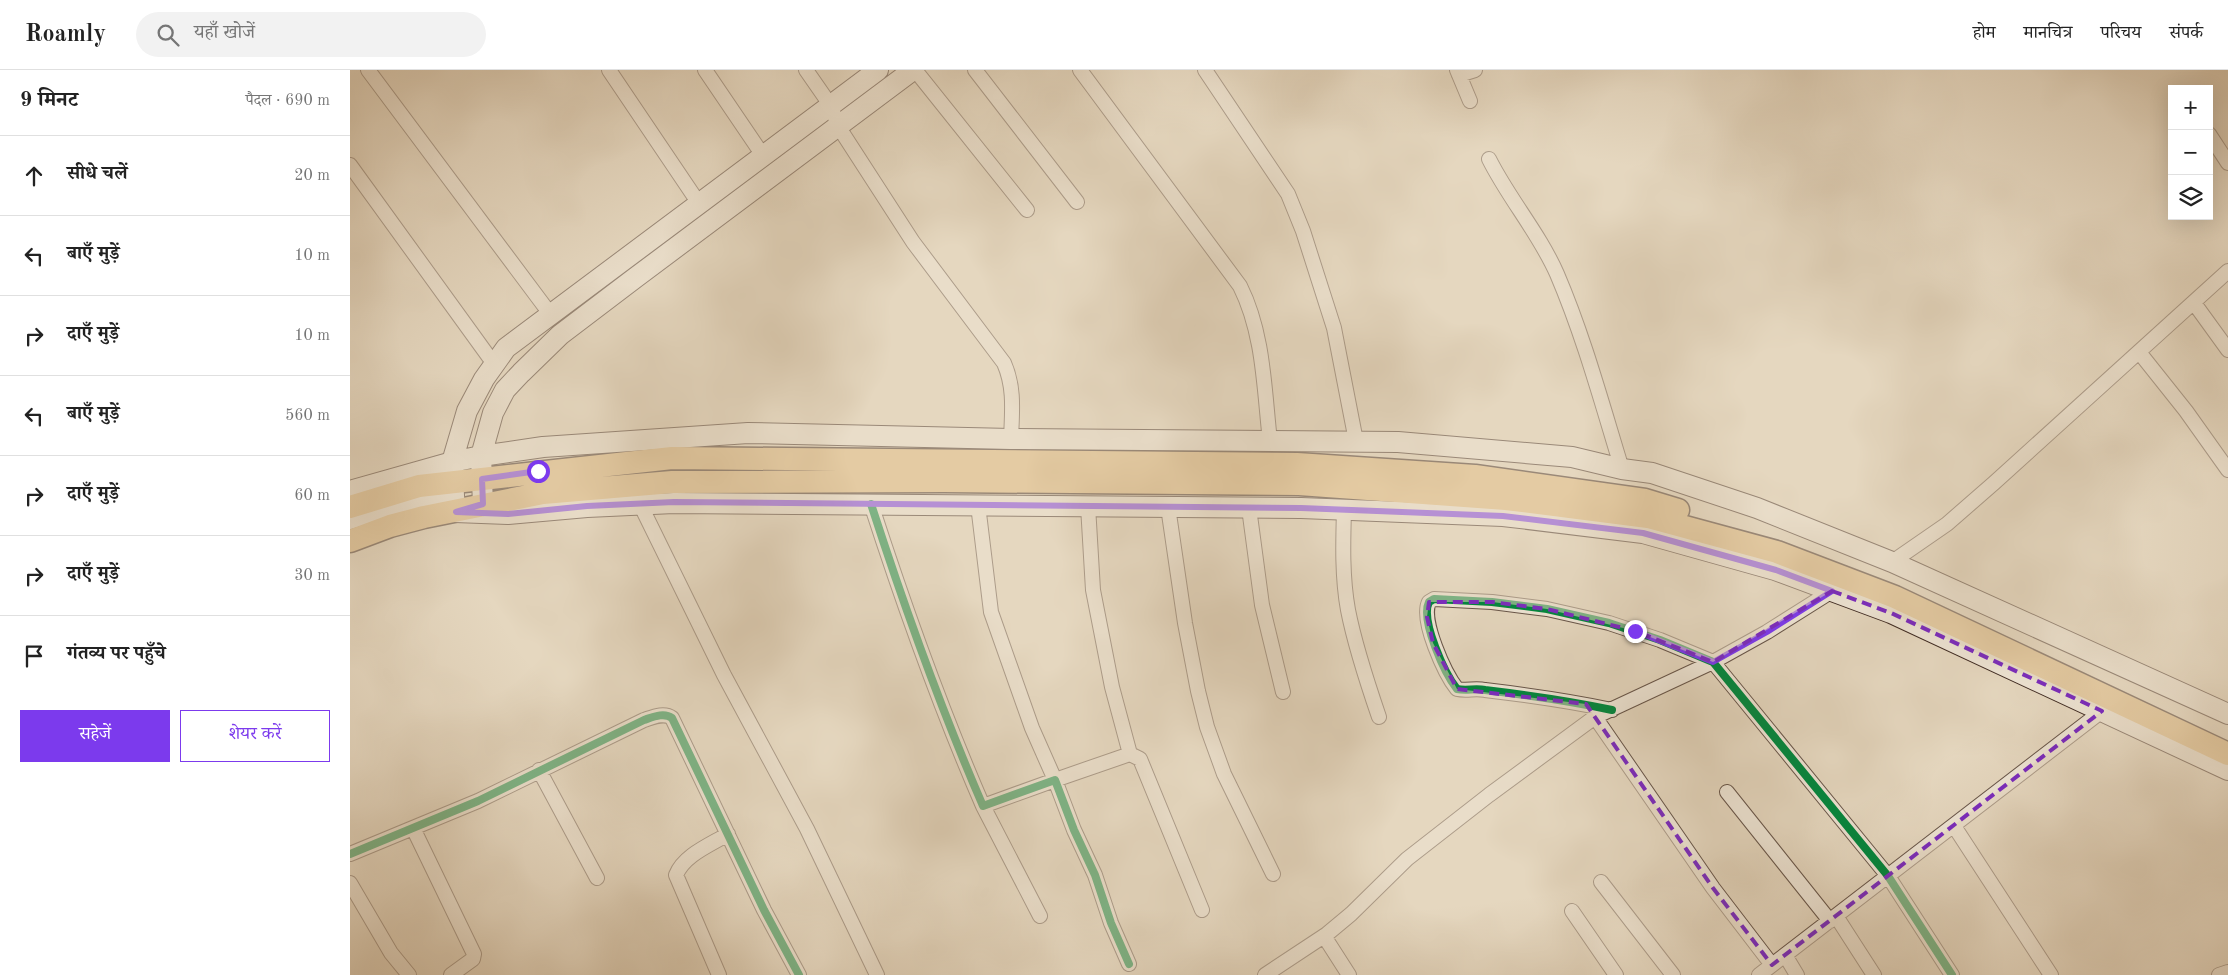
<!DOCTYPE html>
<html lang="hi">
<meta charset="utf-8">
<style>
:root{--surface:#fff;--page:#f2f2f2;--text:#222;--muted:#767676;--line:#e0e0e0;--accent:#7c3aed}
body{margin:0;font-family:"Old Standard TT","Noto Serif Devanagari",serif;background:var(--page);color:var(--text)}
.controls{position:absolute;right:15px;top:15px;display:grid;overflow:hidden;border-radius:0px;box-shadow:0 5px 20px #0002}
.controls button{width:45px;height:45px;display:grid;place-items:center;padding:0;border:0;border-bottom:1px solid var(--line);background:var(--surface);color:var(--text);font:25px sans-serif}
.stop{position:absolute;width:15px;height:15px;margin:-11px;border:4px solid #7c3aed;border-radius:50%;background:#fff}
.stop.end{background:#7c3aed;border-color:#fff;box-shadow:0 1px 5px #0008}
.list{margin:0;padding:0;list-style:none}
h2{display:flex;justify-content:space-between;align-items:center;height:65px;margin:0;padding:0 20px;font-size:21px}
h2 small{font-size:16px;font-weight:400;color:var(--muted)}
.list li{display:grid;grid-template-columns:32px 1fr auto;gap:15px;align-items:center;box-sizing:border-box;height:80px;padding:0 20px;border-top:1px solid var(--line)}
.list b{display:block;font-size:19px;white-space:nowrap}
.list em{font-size:16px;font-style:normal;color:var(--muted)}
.actions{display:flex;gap:10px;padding:15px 20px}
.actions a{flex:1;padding:11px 0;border:1px solid var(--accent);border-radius:0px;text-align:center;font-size:18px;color:var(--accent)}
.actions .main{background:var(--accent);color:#fff}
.icon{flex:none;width:28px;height:28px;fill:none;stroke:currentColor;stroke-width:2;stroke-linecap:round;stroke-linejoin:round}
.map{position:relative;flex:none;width:1878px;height:905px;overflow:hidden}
header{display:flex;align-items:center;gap:30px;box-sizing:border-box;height:70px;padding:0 25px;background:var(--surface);border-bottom:1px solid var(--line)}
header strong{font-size:24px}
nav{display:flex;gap:28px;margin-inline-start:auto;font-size:18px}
.search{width:350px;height:45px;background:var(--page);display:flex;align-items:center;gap:12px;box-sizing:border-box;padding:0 18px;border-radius:28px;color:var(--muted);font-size:19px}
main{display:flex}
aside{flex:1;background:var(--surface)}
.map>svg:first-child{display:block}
</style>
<header>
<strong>Roamly</strong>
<div class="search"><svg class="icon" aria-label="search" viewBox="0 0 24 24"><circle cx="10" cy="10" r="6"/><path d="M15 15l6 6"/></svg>यहाँ खोजें</div>
<nav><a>होम</a><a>मानचित्र</a><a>परिचय</a><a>संपर्क</a></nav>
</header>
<main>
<aside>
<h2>9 मिनट<small>पैदल · 690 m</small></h2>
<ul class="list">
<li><svg class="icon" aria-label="ahead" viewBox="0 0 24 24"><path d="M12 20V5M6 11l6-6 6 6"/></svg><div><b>सीधे चलें</b></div><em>20 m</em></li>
<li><svg class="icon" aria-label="left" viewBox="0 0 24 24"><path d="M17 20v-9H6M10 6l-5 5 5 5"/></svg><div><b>बाएँ मुड़ें</b></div><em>10 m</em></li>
<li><svg class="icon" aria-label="right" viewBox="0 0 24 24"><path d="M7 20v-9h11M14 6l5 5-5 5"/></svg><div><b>दाएँ मुड़ें</b></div><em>10 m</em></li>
<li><svg class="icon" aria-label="left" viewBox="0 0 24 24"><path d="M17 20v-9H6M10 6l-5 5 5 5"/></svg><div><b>बाएँ मुड़ें</b></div><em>560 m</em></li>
<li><svg class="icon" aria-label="right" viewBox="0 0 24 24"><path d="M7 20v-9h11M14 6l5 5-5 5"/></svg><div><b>दाएँ मुड़ें</b></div><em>60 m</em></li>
<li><svg class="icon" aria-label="right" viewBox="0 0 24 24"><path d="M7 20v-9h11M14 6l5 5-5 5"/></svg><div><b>दाएँ मुड़ें</b></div><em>30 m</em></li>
<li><svg class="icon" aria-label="arrive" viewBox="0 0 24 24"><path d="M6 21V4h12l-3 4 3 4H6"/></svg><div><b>गंतव्य पर पहुँचे</b></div></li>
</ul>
<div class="actions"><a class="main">सहेजें</a><a>शेयर करें</a></div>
</aside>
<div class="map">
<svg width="1878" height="905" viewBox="0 0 1878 905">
<rect width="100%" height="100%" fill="#e5d7bf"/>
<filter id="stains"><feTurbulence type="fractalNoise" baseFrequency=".004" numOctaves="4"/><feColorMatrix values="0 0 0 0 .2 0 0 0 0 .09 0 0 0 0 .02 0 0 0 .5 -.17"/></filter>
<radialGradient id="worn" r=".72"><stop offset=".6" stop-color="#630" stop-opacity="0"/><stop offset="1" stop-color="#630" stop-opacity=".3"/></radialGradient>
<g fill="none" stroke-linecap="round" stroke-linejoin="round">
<!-- minor casing -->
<g stroke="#68564a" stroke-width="16">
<path id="minor" d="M18,0L201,245
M259,0L350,135
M355,0L414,87
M456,0L481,36L488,56L563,172L654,293C665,318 662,342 661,369
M565,0L677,140
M625,0L727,132
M730,0L890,216C914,264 914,319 920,371
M855,0L938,124L953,161L984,258L1006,371
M1107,0L1120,31
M1109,5L1125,0
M1859,64L1878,93
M1139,89C1159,129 1189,163 1207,204C1234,267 1252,334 1272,399
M0,95L144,294
M1844,233L1878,280
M1789,282L1836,341L1878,400
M290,434L374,605L457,759L527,905
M521,434C554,536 590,637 633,736L705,710L724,760L745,805L761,853L779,894
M628,435L641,542L682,658L705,710L780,684
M738,436L743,520L762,617L780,684L790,689L852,840
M818,437L835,553L848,621L857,657L874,704L923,804
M899,438L912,535L933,622
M994,440C993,473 992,507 998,540C1005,576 1017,612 1029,647
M0,452L35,441L104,426
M1542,492L1597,454L1644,413L1878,201
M1262,640C1220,631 1177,625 1135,620C1126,618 1116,621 1107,619C1095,604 1070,550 1079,532L1084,529L1142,532L1197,539L1259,553L1310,570L1363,592L1538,806L1602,905
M1245,647L1363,818L1422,895
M189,700L247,808
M1377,722L1480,851
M633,736L690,846
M1604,756L1701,905
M63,758L124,884L123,889L101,905
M0,784L128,731L294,650C303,647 314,642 322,648L414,840L449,905
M1251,812L1323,905
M0,813L41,883L59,905
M1222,841L1266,905
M1486,846L1524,905
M974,866L999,905
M1435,885L1447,905
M369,905L326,805C334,785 360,775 378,764
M915,905L977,864L1001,844L1057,789L1139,725L1245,647L1363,592L1417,562L1482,521
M1409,905L1752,641
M1869,905L1878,902"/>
</g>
<!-- secondary casing -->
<g stroke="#3f2b23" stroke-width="22">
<path id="secondary" d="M528,0L156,278L134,309L117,341L102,392L105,442L158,444L237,437L324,433L951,438L1153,446L1293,463L1425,500L1541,543L1878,700
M0,421L102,392L131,386L193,377L398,363L661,369L1048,372L1222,387L1272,399L1302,403L1407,438L1542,492L1878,644
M133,434L131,386L143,343L155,320L171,303L210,265L285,208L563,0"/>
</g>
<!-- primary casing -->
<g stroke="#3f2b23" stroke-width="25">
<path id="primary" d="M0,437L69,416L322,388L947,394L1125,406L1295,430L1328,440
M0,471L40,456L74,447L193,423L322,412L594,411L949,414L1156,429L1298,447L1427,482L1545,527L1878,684"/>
</g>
<!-- minor -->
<use href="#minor" stroke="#eee5d5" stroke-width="14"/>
<!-- secondary -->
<use href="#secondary" stroke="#eee5d5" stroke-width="20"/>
<!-- primary -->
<use href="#primary" stroke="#e2bc80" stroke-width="22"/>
<!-- cycleway casing -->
<g stroke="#eee5d5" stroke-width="11">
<path id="cycleway" d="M521,434C554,536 590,637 633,736L705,710L724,760L745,805L761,853L779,894
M1262,640C1220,631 1177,625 1135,620C1126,618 1116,621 1107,619C1095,604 1070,550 1079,532L1084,529L1142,532L1197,539L1259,553L1310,570L1363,592L1538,806L1602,905
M0,784L128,731L294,650C303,647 314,642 322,648L414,840L449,905"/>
</g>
<!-- cycleway -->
<use href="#cycleway" stroke="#00873e" stroke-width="8"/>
</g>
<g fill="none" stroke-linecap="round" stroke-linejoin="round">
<!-- route -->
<path stroke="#7c3aed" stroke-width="6" d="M188,401L132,409L133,434L106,442L158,444L237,436L324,432L951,438L1153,446L1293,463L1426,500L1482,521L1417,562L1363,592L1285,561"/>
</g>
<!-- marked area -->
<path d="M0 0H1878V905H0ZM1482,521L1541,543L1752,641L1422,895L1363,818L1236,634L1107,619L1083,573L1077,547L1079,532H1142L1197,539L1285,561L1363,592Z" fill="#e5d7bf" fill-opacity=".55" fill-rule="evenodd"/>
<path fill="none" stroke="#7b2cbf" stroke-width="4" stroke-dasharray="10 6" stroke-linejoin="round" d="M1482,521L1541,543L1752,641L1422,895L1363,818L1236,634L1107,619L1083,573L1077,547L1079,532H1142L1197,539L1285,561L1363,592Z"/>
<rect width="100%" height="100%" filter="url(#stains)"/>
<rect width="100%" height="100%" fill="url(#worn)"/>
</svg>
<div class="controls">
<button>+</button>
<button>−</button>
<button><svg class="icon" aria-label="layers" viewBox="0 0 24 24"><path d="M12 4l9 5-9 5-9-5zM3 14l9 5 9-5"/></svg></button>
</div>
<div class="stop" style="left:188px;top:401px"></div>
<div class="stop end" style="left:1285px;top:561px"></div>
</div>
</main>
